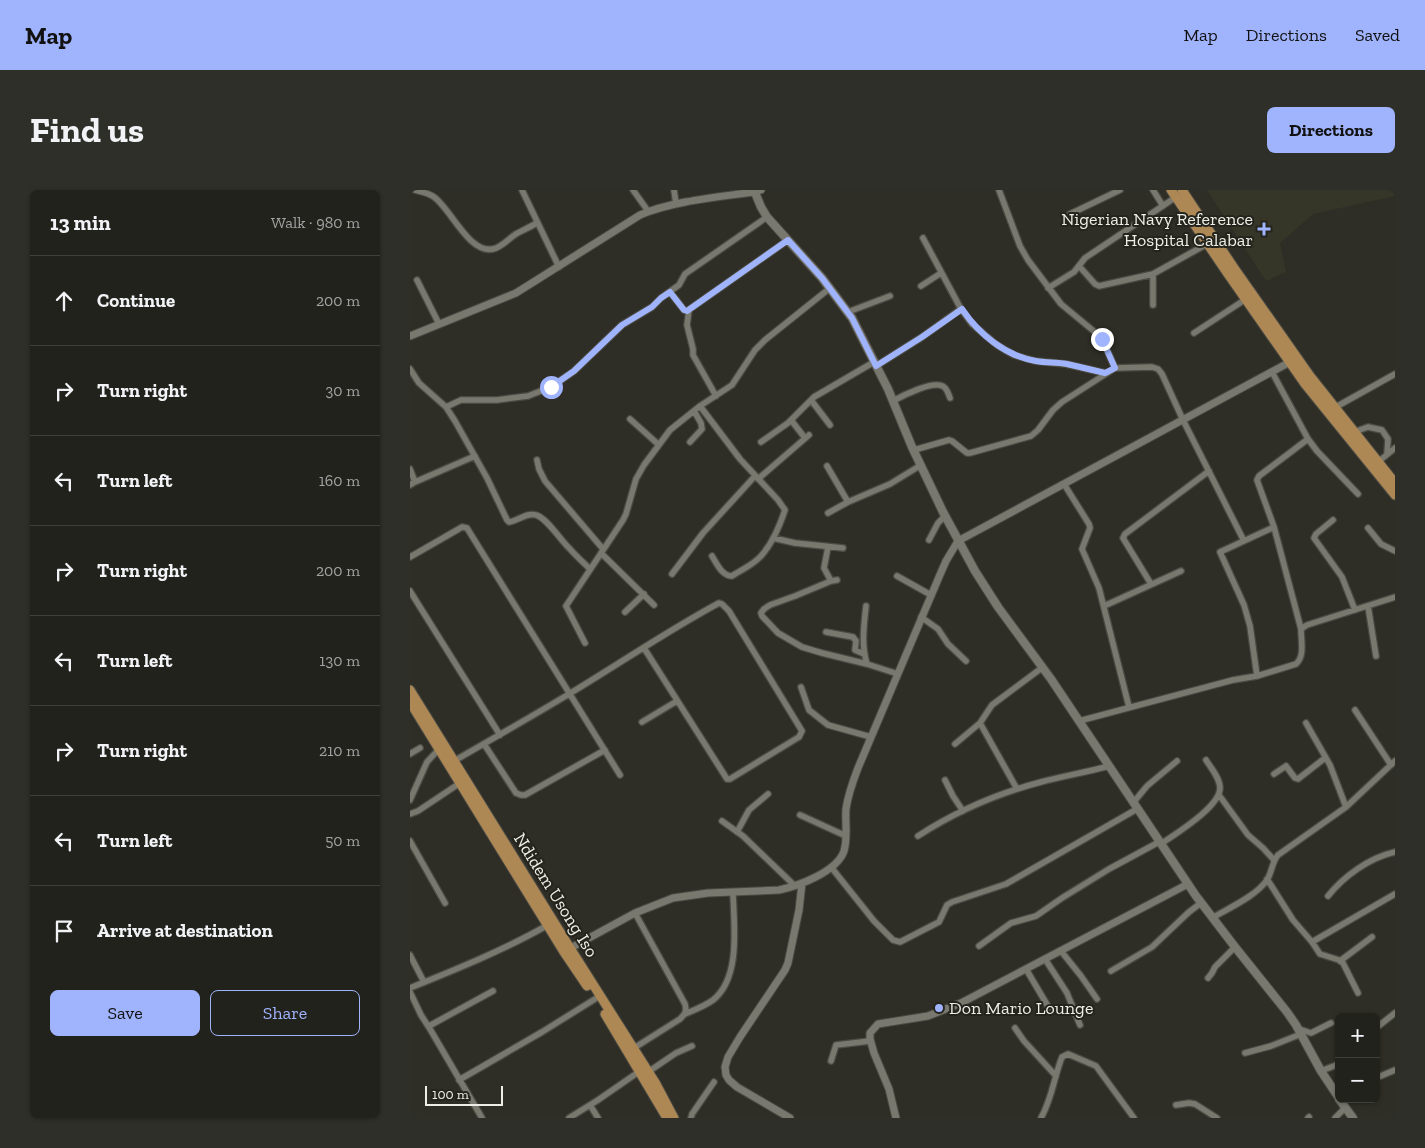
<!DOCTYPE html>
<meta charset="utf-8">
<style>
:root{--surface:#22221c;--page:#2e2f29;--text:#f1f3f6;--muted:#a2a4a3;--line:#3f3f3b;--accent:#a0b3fd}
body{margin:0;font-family:"Zilla Slab",serif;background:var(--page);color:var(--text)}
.controls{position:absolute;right:15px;bottom:15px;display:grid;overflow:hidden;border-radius:8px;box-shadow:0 1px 4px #0004}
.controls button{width:45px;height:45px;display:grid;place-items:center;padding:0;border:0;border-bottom:1px solid var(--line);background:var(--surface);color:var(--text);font:25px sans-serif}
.scale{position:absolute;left:15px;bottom:12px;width:78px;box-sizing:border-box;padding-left:5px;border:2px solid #eeeee9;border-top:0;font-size:14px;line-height:18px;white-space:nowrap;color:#eeeee9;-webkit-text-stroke:4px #24241c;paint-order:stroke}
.stop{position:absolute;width:15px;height:15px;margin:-11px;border:4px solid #a0b3fd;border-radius:50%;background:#fff}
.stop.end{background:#a0b3fd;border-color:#fff;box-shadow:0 1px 5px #0008}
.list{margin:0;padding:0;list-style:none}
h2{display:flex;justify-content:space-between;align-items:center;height:65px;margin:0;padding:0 20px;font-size:21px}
h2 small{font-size:16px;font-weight:400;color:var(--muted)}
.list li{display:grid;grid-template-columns:32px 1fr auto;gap:15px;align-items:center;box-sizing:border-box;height:90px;padding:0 20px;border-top:1px solid var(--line)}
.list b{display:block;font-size:19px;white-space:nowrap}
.list em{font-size:16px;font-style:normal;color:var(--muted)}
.actions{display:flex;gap:10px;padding:15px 20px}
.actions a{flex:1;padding:11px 0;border:1px solid var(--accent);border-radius:8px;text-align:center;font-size:18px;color:var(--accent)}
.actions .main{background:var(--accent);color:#111}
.icon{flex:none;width:28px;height:28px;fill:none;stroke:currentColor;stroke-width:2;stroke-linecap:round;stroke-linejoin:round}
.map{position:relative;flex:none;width:985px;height:928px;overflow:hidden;border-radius:8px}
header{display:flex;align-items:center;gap:30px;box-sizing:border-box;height:70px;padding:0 25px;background:var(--accent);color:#111}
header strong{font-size:24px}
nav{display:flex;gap:28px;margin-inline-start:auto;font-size:18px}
.intro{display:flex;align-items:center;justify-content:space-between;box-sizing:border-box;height:120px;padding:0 30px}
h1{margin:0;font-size:35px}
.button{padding:12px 22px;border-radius:8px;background:var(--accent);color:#111;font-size:18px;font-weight:700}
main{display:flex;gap:30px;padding:0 30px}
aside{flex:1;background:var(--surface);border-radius:8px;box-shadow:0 1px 4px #0004}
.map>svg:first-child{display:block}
</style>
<header>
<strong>Map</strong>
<nav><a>Map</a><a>Directions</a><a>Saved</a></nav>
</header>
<div class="intro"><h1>Find us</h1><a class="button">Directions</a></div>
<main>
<aside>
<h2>13 min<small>Walk · 980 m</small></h2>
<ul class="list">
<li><svg class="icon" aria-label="ahead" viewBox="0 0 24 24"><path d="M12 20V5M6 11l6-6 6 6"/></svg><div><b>Continue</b></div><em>200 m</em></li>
<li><svg class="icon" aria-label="right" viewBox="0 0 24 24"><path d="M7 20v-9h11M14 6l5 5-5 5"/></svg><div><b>Turn right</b></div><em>30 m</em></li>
<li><svg class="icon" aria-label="left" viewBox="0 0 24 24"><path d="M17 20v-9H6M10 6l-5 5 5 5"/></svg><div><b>Turn left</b></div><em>160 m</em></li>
<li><svg class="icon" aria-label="right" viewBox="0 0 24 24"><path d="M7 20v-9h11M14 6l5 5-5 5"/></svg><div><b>Turn right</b></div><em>200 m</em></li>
<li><svg class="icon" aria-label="left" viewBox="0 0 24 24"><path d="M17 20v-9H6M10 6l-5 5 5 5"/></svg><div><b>Turn left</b></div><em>130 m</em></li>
<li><svg class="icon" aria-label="right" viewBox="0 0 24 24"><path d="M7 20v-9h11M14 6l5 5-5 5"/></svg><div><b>Turn right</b></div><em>210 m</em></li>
<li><svg class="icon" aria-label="left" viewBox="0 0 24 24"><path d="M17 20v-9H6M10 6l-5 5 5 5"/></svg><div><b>Turn left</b></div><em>50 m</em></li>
<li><svg class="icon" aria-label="arrive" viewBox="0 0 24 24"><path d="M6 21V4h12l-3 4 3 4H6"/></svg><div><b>Arrive at destination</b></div></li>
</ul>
<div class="actions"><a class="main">Save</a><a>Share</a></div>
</aside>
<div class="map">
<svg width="985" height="928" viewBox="0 0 985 928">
<rect width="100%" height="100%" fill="#2e2d26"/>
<!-- built -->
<path fill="#363628" d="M797,0H985V6L903,24L870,53L876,82L856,91Z"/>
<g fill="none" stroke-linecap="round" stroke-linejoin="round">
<!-- minor casing -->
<g stroke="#4a4a43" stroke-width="8">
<path id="minor" d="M5,0C12,2 19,3 24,7C41,19 59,64 83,59C92,57 98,49 106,44C113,40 120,37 127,33
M112,0L149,77
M223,0L238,21
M264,0L266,14
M589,0L610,56L618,70L651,114L686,143L692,149L705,178
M743,0L753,16
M660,24L710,0
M513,48L551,119L562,134L587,155L604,165L625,171L656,174L695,183
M669,76L685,94L689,96L743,84L797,54
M7,90L29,134
M511,96L531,83
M638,98L664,82L675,68L766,7
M260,102L274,120L277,121L378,50
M743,115V84
M279,120L277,135L283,159V165L306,206
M438,122L480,106
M784,143L836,109
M466,176L512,147L551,119
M0,179L9,193L36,217L45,231L77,288L97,330L99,332C108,331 117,322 126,325C137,328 151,351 160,359C166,366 173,372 180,379
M862,182L898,249L907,261L948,304
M401,210L420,235
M483,211C492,206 525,189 534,197C537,199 539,205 540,208
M290,216L330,269L368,310L375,320C370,335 362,354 351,366C343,375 331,380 322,386C312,386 307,374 302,366
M36,217L51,210H87L118,206L141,197L164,181L212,135L242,117L251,108L269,95L275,84L357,27
M924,218L985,184
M220,229L249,255
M381,230L395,248
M944,242L958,237L972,240L978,249L977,264
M280,252L292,239L291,233L284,221
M351,252L378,233L404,207L464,172
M504,260L539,250L542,251L557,263H560L621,246L628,240L643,220L652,212L705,178L742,177L748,179L752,184L773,230L834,351
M127,270L129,279L135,291L193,359
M968,272L985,258
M417,276L438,312
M0,279L5,292
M348,289L399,245
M654,294L679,334L680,338L672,359L689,398L719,517
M0,295L5,292L65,266
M418,323L438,312L480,294L511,275
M923,330L906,344L904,348L932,387L945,420
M958,338L971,354L985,361
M363,348L385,353L433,358
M519,350L528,333L535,326
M418,357L414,378L421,391
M191,363L244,415
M0,367L47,340L52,337L57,338L210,585
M262,384L293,343L345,286
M487,386L521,405
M427,390L421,391L385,406L360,415L354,419L351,423L352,426L368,443L392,457L412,463L457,474L488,484
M741,394L713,348L715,344L799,281
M0,401L90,545
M456,416C454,435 451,455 457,474
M694,416L771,381
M958,416L966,466
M215,422L234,404
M511,427L528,439L538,454L556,471
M891,439L864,337L847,290L849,286L898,249
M416,442L443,447L446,451L445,460L454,464
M175,453L156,416L213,330L216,324L226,289L234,275L260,240L290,216L322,195L345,160L355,150L420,98
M847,486L840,436L834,415L810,362L864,337
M391,497L399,520L418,535L461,547
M945,520L981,575
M669,531L823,490L847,486L886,474C895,466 891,451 891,439L897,435L985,407
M232,532L267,511
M570,533L607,599
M896,533L920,575L936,617
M74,554L106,603L111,605H115L195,560
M545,554L570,533L582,515L633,477
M0,564L10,558
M44,571C82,549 121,527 159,504C209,474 257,441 309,413L312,414L319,421L392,541L389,547L320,589H317L234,458
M864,584L876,576L885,588L888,589L915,568
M535,590L543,606L553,621
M809,605L838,645L853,658L864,670
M0,610L17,572L29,559
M723,613L737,596L767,571
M0,624L8,621L50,593
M390,625L436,646
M312,631L333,646L385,696
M327,642L339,620L358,604
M508,646C545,622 589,603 631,592C654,586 677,582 699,576
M0,651L35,713
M751,654C765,644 810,617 810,598C810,588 801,578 796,570
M421,677L464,731L483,750L490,752L529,732L537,715L542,712L596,694L727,619
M857,689L883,730L902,752L910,764L929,770L933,773L948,803
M918,706C934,686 959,668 985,662
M802,728C819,718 846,706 857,690C862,682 862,672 868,665L936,617L985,571
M902,752L985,704
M569,756L601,733L626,726L652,708L699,679L749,652
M651,761L671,786L687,809
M0,765L14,792
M635,769L657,803L670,835
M930,771L962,747
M616,779L639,818
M701,781L742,757L779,722L791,713
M798,788L802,783L805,777L825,757
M0,798C47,779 94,760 138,735
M0,802L11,825L20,839L72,928
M275,824C284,820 295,816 303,810C331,788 324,735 323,703
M19,836L83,801
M605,838L614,851L646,886
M966,838L985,823
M889,839L901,843L921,833
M224,858L270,829C275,824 277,822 275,814L225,723
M835,863L861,856L891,844
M421,871L426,855L460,851
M911,881L929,874
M238,882L266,863L282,856
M966,888L985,880
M49,890L132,842L185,809
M180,915L188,928
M766,915L779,913L785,914L807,928
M159,928L188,910L230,881
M281,928L282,924L304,892
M631,928C642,909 644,887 652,867L658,864L686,876L724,928
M898,928L899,927
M925,928L935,918"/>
</g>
<!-- tertiary casing -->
<g stroke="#4a4a43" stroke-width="9">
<path id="tertiary" d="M0,146L106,103L230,25C262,11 309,7 344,2L351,0
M157,760L225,723L263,708L298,703L369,700C388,696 427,682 434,661C438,648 435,633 436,619C438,604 443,591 448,578L529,387L536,371L548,351L880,172
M380,928L327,897L319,890L316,885L315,877L318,867L330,847L375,780L378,773L389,720L392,693
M486,928L479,899L464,863L460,849V843L468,834L518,826L551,813L778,694"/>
</g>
<!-- secondary casing -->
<g stroke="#4a4a43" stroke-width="10">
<path id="secondary" d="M344,0L351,17L357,27L412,88L442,128L478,199L502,257L533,322L565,381L588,417L641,489L786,706L825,757L877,822L886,835L911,881L929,908
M929,909L943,928"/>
</g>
<!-- trunk casing -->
<g stroke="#4a4a43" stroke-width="11">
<path id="trunk" d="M761,0L818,84L895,194L985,305
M772,0L824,78L900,186L985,293
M0,500L160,758L246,894L264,928
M0,512L154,762L177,796
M195,824L257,928"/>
</g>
<!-- minor -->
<use href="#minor" stroke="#78786e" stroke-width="5.5"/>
<!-- tertiary -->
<use href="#tertiary" stroke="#78786e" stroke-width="7"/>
<!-- secondary -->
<use href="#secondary" stroke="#78786e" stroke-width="8"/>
<!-- trunk -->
<use href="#trunk" stroke="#ad8855" stroke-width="9"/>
</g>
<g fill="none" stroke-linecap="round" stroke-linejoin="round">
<!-- route -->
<path stroke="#a0b3fd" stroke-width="6" d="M141,197L164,181L212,135L242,117L251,108L260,102L274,120L277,121L378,50L412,88L442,128L466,176L512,147L552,119C569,144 595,166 626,171C636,173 647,172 657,174C670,177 683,180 695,183L705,178L692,149"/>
</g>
<!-- markers -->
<g fill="#a0b3fd" stroke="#24241c" stroke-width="2">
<path d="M851.5 31.5h5v5h5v5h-5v5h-5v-5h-5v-5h5z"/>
<circle cx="529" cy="818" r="5"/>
</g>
<g text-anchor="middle" stroke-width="4" stroke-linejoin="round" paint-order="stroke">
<!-- poi labels -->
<g font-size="18" fill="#eeeee9" stroke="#24241c" text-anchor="end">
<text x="843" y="35">Nigerian Navy Reference<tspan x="843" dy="21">Hospital Calabar</tspan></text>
<text x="539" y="824" text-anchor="start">Don Mario Lounge</text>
</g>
<!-- street labels -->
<g font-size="18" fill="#eeeee9" stroke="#24241c">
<text transform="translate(146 705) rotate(58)" y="6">Ndidem Usong Iso</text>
</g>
</g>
</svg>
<div class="controls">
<button>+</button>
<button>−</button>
</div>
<div class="scale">100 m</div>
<div class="stop" style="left:141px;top:197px"></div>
<div class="stop end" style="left:692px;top:149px"></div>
</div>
</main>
